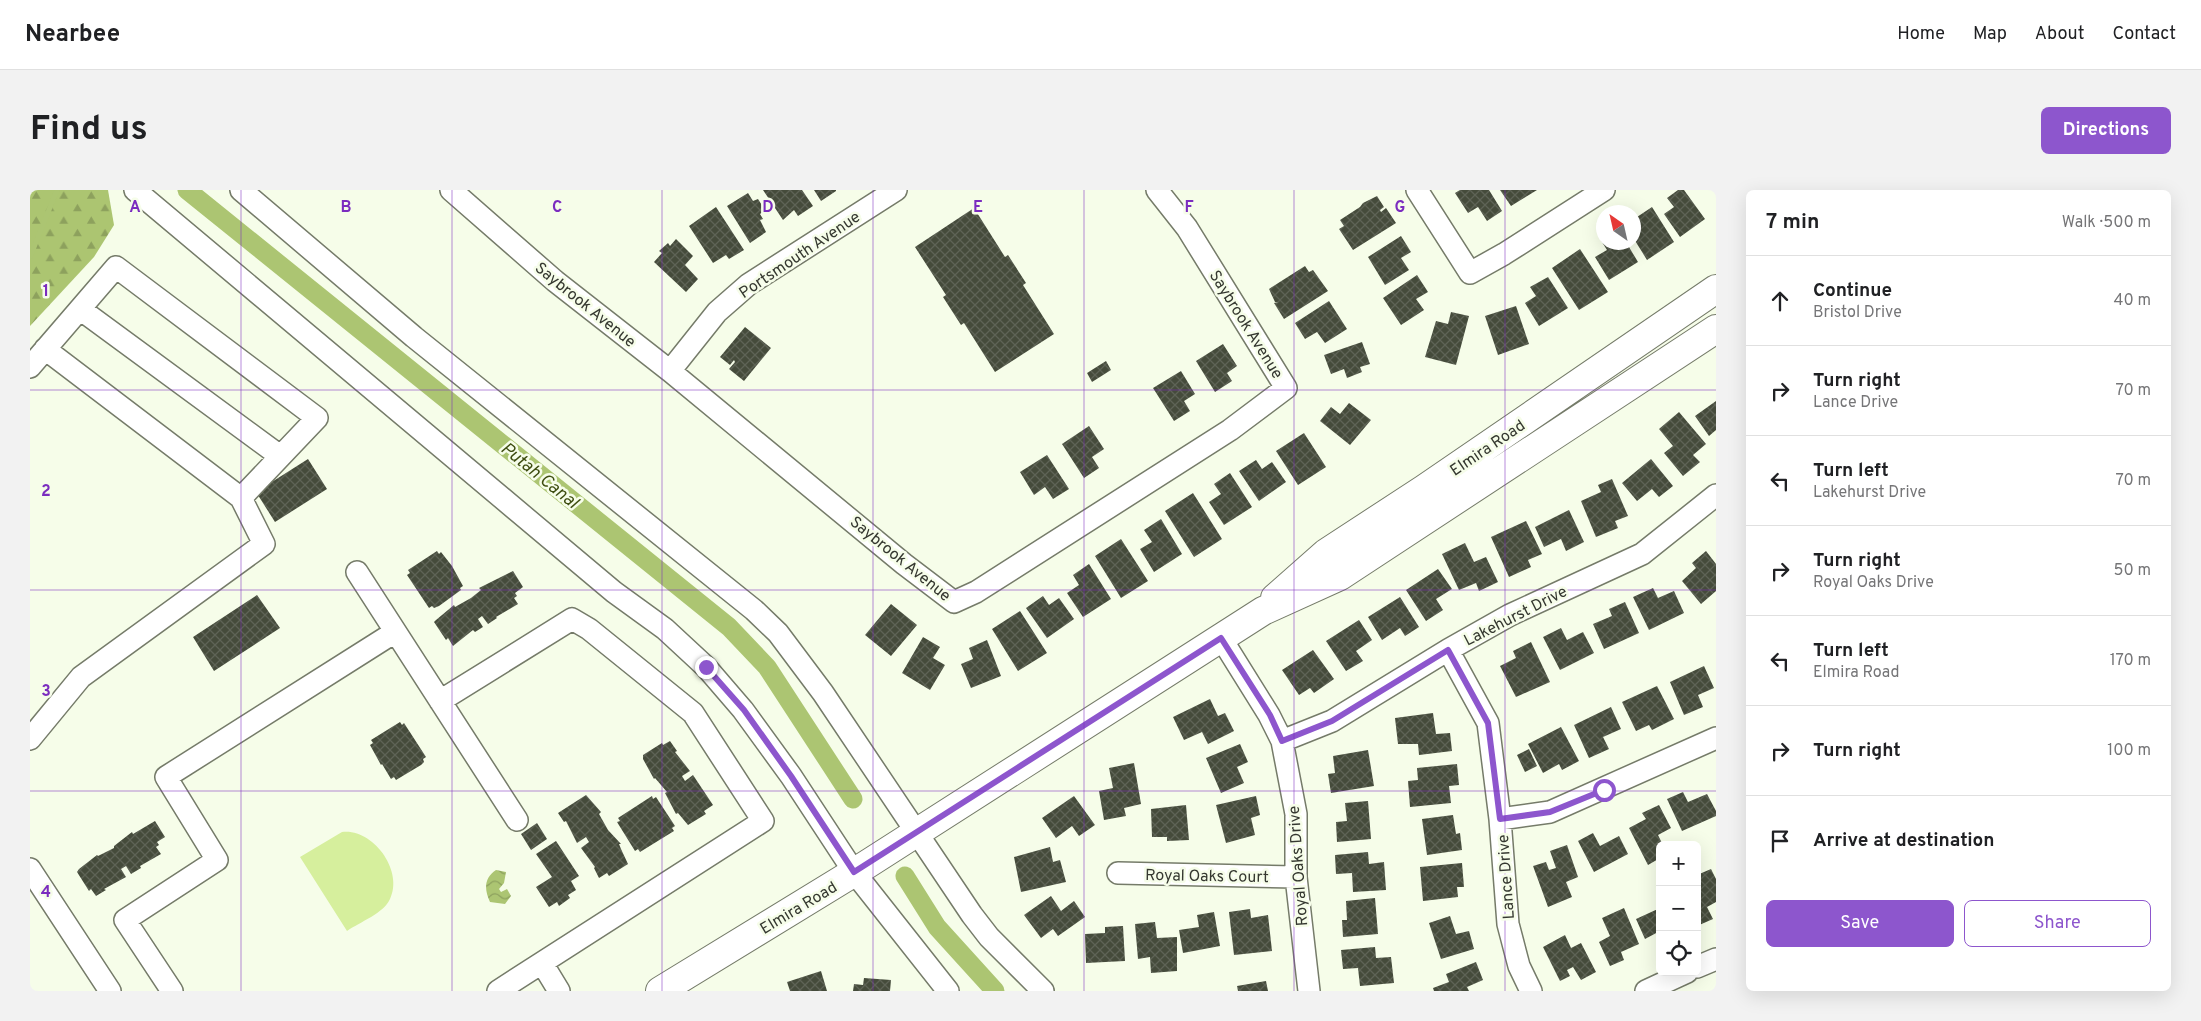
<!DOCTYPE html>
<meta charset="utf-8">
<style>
:root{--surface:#fff;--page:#f2f2f2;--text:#202124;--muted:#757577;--line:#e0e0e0;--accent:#8d56cd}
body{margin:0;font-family:Overpass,sans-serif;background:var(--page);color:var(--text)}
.controls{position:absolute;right:15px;bottom:15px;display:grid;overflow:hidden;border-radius:8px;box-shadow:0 5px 20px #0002}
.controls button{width:45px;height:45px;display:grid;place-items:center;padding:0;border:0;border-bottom:1px solid var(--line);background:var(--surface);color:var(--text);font:25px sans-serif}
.compass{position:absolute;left:1566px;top:15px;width:45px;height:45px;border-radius:50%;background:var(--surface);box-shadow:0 5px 20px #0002;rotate:326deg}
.stop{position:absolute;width:15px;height:15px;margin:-11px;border:4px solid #8d56cd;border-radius:50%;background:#fff}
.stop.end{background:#8d56cd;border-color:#fff;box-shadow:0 1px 5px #0008}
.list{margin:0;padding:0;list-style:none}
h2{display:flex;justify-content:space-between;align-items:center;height:65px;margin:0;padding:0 20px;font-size:21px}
h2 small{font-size:16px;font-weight:400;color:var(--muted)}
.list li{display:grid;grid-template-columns:32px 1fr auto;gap:15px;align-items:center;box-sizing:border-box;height:90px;padding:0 20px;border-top:1px solid var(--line)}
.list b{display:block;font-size:19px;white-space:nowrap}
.list p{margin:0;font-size:16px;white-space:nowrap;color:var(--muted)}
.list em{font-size:16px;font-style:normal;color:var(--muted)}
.actions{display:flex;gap:10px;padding:15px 20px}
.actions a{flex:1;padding:11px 0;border:1px solid var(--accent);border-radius:8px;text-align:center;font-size:18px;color:var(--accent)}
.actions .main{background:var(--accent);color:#fff}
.icon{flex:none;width:28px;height:28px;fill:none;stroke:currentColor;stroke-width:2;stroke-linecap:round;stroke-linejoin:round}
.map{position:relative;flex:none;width:1686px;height:801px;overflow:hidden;border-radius:8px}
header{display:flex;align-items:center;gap:30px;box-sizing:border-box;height:70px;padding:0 25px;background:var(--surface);border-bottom:1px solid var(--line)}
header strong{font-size:24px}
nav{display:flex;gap:28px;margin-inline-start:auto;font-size:18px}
.intro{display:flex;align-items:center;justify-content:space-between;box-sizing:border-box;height:120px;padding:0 30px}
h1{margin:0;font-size:35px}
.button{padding:12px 22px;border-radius:8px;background:var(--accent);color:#fff;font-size:18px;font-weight:700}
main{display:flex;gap:30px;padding:0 30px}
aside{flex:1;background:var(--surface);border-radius:8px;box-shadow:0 5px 20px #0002}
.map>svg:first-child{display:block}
</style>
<header>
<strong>Nearbee</strong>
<nav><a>Home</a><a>Map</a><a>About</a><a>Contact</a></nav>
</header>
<div class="intro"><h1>Find us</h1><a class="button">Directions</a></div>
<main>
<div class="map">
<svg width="1686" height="801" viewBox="0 0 1686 801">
<defs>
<pattern id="forest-firs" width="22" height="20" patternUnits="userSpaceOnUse" patternTransform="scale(1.25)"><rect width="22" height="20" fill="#acc571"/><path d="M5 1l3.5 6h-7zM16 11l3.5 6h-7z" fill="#8da15d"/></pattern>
<pattern id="water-waves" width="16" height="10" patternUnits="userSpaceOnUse" patternTransform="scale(1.25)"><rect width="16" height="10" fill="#acc572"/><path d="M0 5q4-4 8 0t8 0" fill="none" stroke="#8da15e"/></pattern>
<pattern id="building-cross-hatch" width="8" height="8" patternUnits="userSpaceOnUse" patternTransform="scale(1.25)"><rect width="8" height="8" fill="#454b3b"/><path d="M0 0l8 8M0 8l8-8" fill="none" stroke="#5e6356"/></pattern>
</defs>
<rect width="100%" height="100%" fill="#f6fde9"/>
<!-- green -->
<path fill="#d6ef9d" d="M312,642C343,638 374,681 360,709C354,723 330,732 317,741L270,667Z"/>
<!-- forest -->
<path fill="url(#forest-firs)" d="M0,0H78L84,35L64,67L0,136Z"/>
<!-- water -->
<path fill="url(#water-waves)" d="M466,680L476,682L474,693L469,699L471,702L477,699L481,706L475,714L460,712C454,699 454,688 466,680Z"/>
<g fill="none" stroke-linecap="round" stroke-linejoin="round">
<!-- stream -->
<path stroke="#acc572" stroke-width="5" d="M0,67L27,0"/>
<!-- canal -->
<path stroke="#acc572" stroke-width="19" d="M157,0L699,437L737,477L823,609
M875,686L907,737L965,801"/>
</g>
<!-- building -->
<path fill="url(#building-cross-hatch)" d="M733,0H772L783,16L768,26L764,20L753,30Z
M784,0H806V1L791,11Z
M1430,0H1459L1472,21L1457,31L1448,17L1438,23L1425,3Z
M1470,0H1507L1481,16Z
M1648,0H1654L1675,29L1650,47L1634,24L1644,17L1637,8Z
M718,3L723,11L728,9L735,20L730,24L733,29L730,30L736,42L720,53L697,16Z
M1347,6L1354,17L1350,20L1351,22L1356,18L1366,33L1323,60L1309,39L1314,36L1310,30L1330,17L1333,13Z
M686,17L714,60L699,69L696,65L683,73L659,36Z
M1622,17L1644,52L1617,70L1604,49V29Z
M944,18L975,67L978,65L996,93L993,95L1024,144L965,182L934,133L931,135L913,107L916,105L885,57Z
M1371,46L1381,62L1371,68L1379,80L1355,95L1338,67Z
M1574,47V52H1596L1608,72L1579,90L1565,67L1577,60L1570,49Z
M646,49L663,66L655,75L668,89L656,102L624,72L632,63L629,61L638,53L640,56Z
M1550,59L1578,102L1549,120L1522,78Z
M1275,76L1279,82L1283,80L1298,101L1254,129L1244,113L1248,112H1245L1239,99Z
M1387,85L1398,102L1386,109L1394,120L1371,135L1353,108Z
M1518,87L1538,118L1509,136L1495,113L1506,106L1500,97Z
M1299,111L1317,139L1295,153L1287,142L1275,149L1265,133Z
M1486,116L1499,154L1468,165L1455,126Z
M1421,122L1439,126L1426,175L1395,167L1406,131L1418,134Z
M715,137L741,158L714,191L699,179L705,172L704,170L700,175L690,167Z
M1332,152L1340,174L1330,177L1332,182L1317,188L1314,179L1301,184L1294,165Z
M1193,154L1207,176L1197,183L1202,191L1185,202L1166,171Z
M1076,171L1081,180L1062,192L1057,183Z
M1151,181L1165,204L1154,211L1160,221L1144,231L1123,198Z
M1686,211V240L1679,246L1665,226Z
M1319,213L1341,230L1320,255L1290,231L1301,217L1310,224Z
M1649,222L1676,254L1663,265L1670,272L1653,286L1634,263L1643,256L1629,239Z
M1059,236L1074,259L1062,267L1069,278L1054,288L1032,254Z
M1274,243L1296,277L1268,295L1246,261Z
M1017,265L1039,299L1023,309L1015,297L1004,305L990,282Z
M278,269L297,299L245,332L226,302Z
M1621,269L1643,296L1629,307L1622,299L1607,311L1592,293Z
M1226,270L1232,279L1242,272L1256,292L1229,311L1209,281Z
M1200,283L1222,317L1194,335L1179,312L1191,304L1184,294Z
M1582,289L1598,326L1585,331L1588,338L1566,347L1551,311L1571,302L1568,295Z
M1163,303L1192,349L1164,367L1135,321Z
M1539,320L1554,352L1536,361L1531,349L1514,357L1505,337Z
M1131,329L1152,364L1124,382L1110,359L1122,352L1114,340Z
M1496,331L1512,364L1498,370L1501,377L1479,387L1461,347Z
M1091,349L1118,391L1091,408L1065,366Z
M1435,353L1444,372L1456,367L1468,392L1449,401L1446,393L1429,400L1412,364Z
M407,361L409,364L411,362L422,376L433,396L430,398L431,400L409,416L404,418L402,416L399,418L377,385L380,383L378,380Z
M1676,361L1686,374V401L1671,414L1652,391L1666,378L1662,373Z
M1059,374L1081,409L1053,427L1037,403L1049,395L1043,385Z
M1408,379L1422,399L1406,409L1413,420L1396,431L1376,400Z
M483,381L493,397L485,403L487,406L484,408L488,414L466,427L467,428L458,434L452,426L448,429L453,437L445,442L443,440L423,456L418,448L416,450L404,432L406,430L424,415L425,417L441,408L451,400L449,398Z
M1623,398L1628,408L1644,401L1654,423L1619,440L1603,407Z
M227,405L250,438L184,481L163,447Z
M1013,406L1019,415L1029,408L1044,429L1017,448L996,418Z
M1370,407L1389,437L1375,446L1370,438L1352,450L1338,427Z
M1595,412L1609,443L1574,459L1563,434L1582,426L1579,419Z
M861,414L887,435L861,466L835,445Z
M990,421L1017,463L988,481L962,439Z
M1329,430L1342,450L1326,461L1333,471L1316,481L1296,451Z
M1531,438L1537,450L1553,442L1564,463L1530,480L1513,447Z
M893,447L910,457L903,468L915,475L900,500L872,483Z
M957,450L971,486L941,498L931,474L943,469L939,458Z
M1501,452L1520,492L1486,507L1470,476L1486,468L1483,461Z
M1283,460L1304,489L1284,503L1280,498L1269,505L1252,480Z
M1674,476L1684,498L1668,505L1673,517L1654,525L1640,492Z
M1627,496L1644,529L1622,540L1619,535L1606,541L1592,512Z
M1180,509L1188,526L1195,523L1204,541L1178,554L1172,542L1154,550L1143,527Z
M1581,517L1591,539L1573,547L1579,559L1559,568L1544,535Z
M1403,523L1406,544L1420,543L1422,561L1389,565L1388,554H1368L1365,528Z
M370,532L372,535L374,533L396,567L393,569L394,572L391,575L366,590L364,587L361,589L352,574L351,575L340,555L343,553L341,550Z
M1531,537L1549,571L1532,580L1529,574L1513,583L1498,554Z
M640,551L647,561L645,562L660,581L652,586L655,591L663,585L683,615L674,621L676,624L658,635L648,623L646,624L635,603L637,602L625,588L624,589L613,569V565L632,553L633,555Z
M1210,554L1218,572L1207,577L1214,593L1191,603L1176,568Z
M1499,559L1507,576L1495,582L1487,565Z
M1338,560L1344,596L1301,603L1298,584L1305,583L1303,566Z
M1104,573L1111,614L1094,618L1096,626L1074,630L1069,601L1083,598L1079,578Z
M1427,574L1429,595L1419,596L1421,613L1380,617L1378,591L1388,590L1387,578Z
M1653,602L1658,612L1677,604L1686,621V626L1652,641L1637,609Z
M556,605L571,622L569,624L578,640L591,654H589L591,659L598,674L579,686L577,683L569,688L564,678L565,677L551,658L559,652L556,647L547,653L536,631L534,632L528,623Z
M622,606L623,609L626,607L645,636L642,638L644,641L610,662L608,659L605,661L587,632L590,631L588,628Z
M1044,606L1065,635L1049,646L1042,636L1026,648L1012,628Z
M1226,606L1230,625L1221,628L1225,645L1196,653L1186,615Z
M1338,611L1341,649L1307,652L1306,632L1317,631L1315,613Z
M1156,615L1159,650L1137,651V647H1122L1121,619Z
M1629,615L1641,638L1628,645L1633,655H1630V668L1618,675L1599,638L1616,629L1612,623Z
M1423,625L1426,644L1430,643L1432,660L1397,665L1392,629Z
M125,631L135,647L127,652L129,655L126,657L131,664L110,676L111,678L101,684L96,676L91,679L96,687L74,699L76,700L66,706L61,699L59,701L47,682L49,679L67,665L68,666L84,658V656L102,642L103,644Z
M507,633L517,649L501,660L491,644Z
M1563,643L1570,656L1589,646L1598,664L1564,682L1548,651Z
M526,651L549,686L541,691L546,700L538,705L540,708L529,716L527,712L519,717L506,697L522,687L506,664Z
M1537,655L1548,687L1536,692L1542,707L1518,717L1503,676L1516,672L1519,680L1526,678L1520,661Z
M1020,657L1023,672L1030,670L1036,692L991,702L984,667Z
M1338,662L1339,674L1354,672L1356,700L1323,702L1322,683L1306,684L1305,665Z
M1432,673L1434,697H1427L1428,707L1393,711L1390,677Z
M1681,679L1686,689V712L1677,717L1683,729L1667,736V685Z
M1021,706L1031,721L1044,711L1055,727L1028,746L1023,739L1011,748L994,725Z
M1345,708L1348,744L1313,747L1312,730H1317L1316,711Z
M1594,718L1609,754L1591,762L1594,770L1580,776L1569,752L1580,746L1572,728Z
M1630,718V741L1615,749L1606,729Z
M1220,719L1221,728L1238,725L1242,761L1204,765L1199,722Z
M1184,722L1190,756L1153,763L1149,740L1169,737L1167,725Z
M1420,726L1426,744L1439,741L1444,759L1411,769L1399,733Z
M1125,732L1127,748L1147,747V781L1121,783L1120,767L1108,769L1105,734Z
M1093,736L1095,771L1056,773L1055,744L1075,743V737Z
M1535,745L1541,758L1551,753L1566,782L1551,790L1543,777L1537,780L1540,786L1530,791L1513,757Z
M1345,757L1346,768L1361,767L1364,793L1330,796L1328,778L1313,779L1311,760Z
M1446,772L1453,790L1437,797L1439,801H1404L1403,798L1419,792L1416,784Z
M791,781L797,801H760L757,792Z
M834,788L861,790L860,801H823L824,794L833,795Z
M1236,791L1238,801H1208L1207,796Z"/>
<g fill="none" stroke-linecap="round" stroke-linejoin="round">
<!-- minor casing -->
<g stroke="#757b69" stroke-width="24">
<path id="minor" d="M105,0L584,402L635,439L676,477L713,520L761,586L824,682L918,801
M211,0L384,147L724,420L748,443L793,503L942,725L959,747L1013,801
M421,0L525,91L640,181L874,374L924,412L946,402L1200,240L1256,198L1157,38L1127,0
M1387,0L1440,83L1474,64L1574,0
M50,119L250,266
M0,177L86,77L287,228L211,308L15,159
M640,181L687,122L719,94L866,0
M327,382L487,630
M1191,448L1239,525L1252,551L1266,624V687L1279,801
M1418,460L1458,533L1470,629L1478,734L1489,776L1501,801
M410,511L542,429L559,439L663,523L733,631L468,801
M0,549L51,487L234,354L211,308
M1252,551L1302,531L1418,460L1480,425L1612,364L1686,305
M1470,629L1520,622L1686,548
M0,679L80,801
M1088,683L1266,687
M512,773L529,801
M1667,777L1686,769
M142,801L95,730L187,670L136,587L365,442
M1616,801L1657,782"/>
</g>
<!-- major casing -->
<g stroke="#757b69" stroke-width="30">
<path id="major" d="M1245,408L1296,363L1394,299L1686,99
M630,801L836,675L1233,421L1310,386L1686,139"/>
</g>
<!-- minor -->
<use href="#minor" stroke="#fff" stroke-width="21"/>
<!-- major -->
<use href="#major" stroke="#fff" stroke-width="28"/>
</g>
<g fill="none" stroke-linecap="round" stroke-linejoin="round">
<!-- route -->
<path stroke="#8d56cd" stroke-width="6" d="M676,477L714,520L761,586L824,682L1191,448L1240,525L1252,551L1302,531L1418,460L1458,533L1470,629L1520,622L1574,600"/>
</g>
<!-- grid -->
<path fill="none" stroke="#7b2cbf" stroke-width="1" stroke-opacity="0.55" d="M211,0V801M422,0V801M632,0V801M843,0V801M1054,0V801M1264,0V801M1475,0V801M0,200H1686M0,400H1686M0,601H1686"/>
<g text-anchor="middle" stroke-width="5" stroke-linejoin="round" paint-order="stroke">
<!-- street labels -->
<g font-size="16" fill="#353830" stroke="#f6fde9">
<text transform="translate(769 64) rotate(-34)" y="6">Portsmouth Avenue</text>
<text transform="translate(556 114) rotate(39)" y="6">Saybrook Avenue</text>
<text transform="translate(1217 134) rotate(58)" y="6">Saybrook Avenue</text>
<text transform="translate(1457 257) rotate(-34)" y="6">Elmira Road</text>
<text transform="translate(871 368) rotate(39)" y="6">Saybrook Avenue</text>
<text transform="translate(1485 425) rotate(-27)" y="6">Lakehurst Drive</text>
<text transform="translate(1267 676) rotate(-94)" y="6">Royal Oaks Drive</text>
<text transform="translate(1177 685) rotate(1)" y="6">Royal Oaks Court</text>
<text transform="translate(1475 687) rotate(-94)" y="6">Lance Drive</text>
<text transform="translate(768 717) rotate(-31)" y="6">Elmira Road</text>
</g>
<!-- water labels -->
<g font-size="18" font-style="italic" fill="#3e4d10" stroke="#f6fde9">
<text transform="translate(510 285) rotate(39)" y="6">Putah Canal</text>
</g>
</g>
<g font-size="16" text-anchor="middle" font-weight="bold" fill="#7b2cbf" stroke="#f6fde9" stroke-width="5" stroke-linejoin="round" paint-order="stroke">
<text x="105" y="22">A</text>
<text x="316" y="22">B</text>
<text x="527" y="22">C</text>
<text x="738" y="22">D</text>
<text x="948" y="22">E</text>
<text x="1159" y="22">F</text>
<text x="1370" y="22">G</text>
<text x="16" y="106">1</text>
<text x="16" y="306">2</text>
<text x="16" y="506">3</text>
<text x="16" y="707">4</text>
</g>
</svg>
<div class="controls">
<button>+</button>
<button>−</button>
<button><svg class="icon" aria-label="locate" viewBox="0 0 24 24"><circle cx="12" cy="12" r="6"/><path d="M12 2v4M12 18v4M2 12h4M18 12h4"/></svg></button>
</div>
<svg class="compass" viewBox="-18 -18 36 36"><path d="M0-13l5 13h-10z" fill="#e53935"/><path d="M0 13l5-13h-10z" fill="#757577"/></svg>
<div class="stop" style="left:1574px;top:600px"></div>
<div class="stop end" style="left:676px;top:477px"></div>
</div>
<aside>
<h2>7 min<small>Walk · 500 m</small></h2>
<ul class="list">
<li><svg class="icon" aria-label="ahead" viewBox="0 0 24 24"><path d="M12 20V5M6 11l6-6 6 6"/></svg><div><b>Continue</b><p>Bristol Drive</p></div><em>40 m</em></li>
<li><svg class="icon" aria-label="right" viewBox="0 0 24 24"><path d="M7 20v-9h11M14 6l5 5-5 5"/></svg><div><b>Turn right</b><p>Lance Drive</p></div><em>70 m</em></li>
<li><svg class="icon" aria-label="left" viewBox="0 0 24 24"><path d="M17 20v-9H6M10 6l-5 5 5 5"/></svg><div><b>Turn left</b><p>Lakehurst Drive</p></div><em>70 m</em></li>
<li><svg class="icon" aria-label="right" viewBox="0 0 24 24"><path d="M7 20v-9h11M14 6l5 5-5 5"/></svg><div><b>Turn right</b><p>Royal Oaks Drive</p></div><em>50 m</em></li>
<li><svg class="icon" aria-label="left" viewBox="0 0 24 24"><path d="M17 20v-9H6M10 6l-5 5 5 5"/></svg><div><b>Turn left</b><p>Elmira Road</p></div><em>170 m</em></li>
<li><svg class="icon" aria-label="right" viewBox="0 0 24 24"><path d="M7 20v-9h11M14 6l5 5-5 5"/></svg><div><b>Turn right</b></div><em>100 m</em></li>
<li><svg class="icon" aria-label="arrive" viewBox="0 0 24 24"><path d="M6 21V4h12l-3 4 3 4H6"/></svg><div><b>Arrive at destination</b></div></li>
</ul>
<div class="actions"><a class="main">Save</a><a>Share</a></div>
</aside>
</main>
